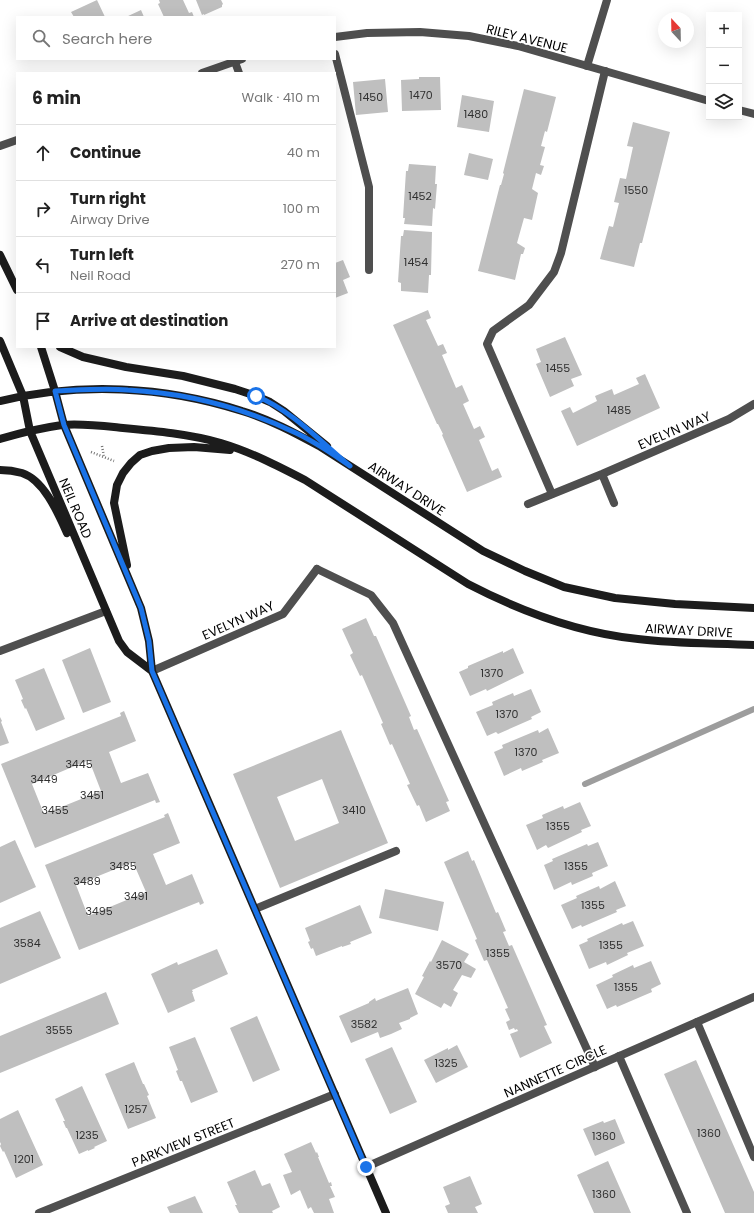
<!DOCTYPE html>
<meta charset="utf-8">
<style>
:root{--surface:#fff;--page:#f2f2f2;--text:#222;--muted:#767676;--line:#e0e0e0}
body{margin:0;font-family:Poppins,sans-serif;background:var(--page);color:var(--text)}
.controls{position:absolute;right:12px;top:12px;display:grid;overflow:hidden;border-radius:0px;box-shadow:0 4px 16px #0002}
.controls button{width:36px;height:36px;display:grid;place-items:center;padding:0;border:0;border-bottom:1px solid var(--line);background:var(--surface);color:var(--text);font:20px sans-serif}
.compass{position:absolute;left:658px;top:12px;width:36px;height:36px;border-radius:50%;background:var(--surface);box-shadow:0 4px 16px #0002;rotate:338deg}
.stop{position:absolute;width:12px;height:12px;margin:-9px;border:3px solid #1a73e8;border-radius:50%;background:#fff}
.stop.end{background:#1a73e8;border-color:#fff;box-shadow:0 1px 4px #0008}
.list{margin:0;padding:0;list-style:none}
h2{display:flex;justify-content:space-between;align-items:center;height:52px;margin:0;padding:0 16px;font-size:17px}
h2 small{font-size:13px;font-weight:400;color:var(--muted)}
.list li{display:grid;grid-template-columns:26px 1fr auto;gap:12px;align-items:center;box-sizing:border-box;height:56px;padding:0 16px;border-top:1px solid var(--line)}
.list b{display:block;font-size:15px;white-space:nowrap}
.list p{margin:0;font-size:13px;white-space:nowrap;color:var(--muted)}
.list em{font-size:13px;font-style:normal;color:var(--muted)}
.icon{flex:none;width:22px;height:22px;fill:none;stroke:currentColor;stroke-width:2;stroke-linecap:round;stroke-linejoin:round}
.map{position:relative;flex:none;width:754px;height:1213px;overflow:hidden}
.search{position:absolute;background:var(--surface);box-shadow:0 4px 16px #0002;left:16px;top:16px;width:320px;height:44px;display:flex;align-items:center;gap:10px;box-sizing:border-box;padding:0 14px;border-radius:0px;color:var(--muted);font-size:15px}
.panel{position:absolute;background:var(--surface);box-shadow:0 4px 16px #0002;left:16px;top:72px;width:320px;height:276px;border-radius:0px}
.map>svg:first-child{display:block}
</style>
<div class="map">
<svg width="754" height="1213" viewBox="0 0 754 1213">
<rect width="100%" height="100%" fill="#fff"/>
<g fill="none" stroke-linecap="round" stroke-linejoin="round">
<!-- stream -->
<path stroke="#9d9d9d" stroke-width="6" d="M585,784L754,709"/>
</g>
<!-- building -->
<path fill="#bfbfbf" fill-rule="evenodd" d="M97,0L105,17H74L71,12Z
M159,0H183L189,13L192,12L194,17H164L158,4L160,3Z
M196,0H221L223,4L222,5V7L204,15V14L202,15Z
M141,10L144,17H126Z
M419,77H440L441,110L402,111L401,80L419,79Z
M385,79L388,112L356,115L353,82Z
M524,89L556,97L547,132L545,131L541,146L545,147L540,165L544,166L541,175L536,173L532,189L538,193L532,220L524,218L517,243L525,248L523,254H521L515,280L478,271L500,185H501L504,174L503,173Z
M462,95L494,101L489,132L457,127Z
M633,122L670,132L642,243H640L634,267L600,259L609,226L613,227L619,203L614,202L620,178L626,179L633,147L627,146Z
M469,153L493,159L488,180L464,175Z
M409,164L436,166L435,184H437L435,209L433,208L432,226L404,224L405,218H403L406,171H408Z
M404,230L432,232L431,275H429L428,293L401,291V283L398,282L401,236H403Z
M343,260L350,277L343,280L348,293L335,298V263Z
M428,310L431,318L426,320L438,346L443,344L447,353L442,355L456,388L462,385L469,401L463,404L474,429L480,426L485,437L479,440L492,471L498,468L502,477L467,492L442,435L443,434L438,424H437L393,325Z
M565,337L582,375L571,379L574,386L550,397L536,364L541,362L536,349Z
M645,374L660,408L577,446L561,411L570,407L573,413L597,401L595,396L612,389L614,395L639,384L636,378Z
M366,618L374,636H376L411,716L409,717L414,730L417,729L449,801L446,802L450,811L426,822L419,805L417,806L407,785L410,784L392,744L390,745L381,724L383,723L362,675L360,676L350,655L353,653L342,629Z
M90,648L111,702L83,713L62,660Z
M513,648L524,673L487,691L486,689L470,696L459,672L468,668V666L503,651V653Z
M44,668L65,719L36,731L26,708L25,709L21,700L23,699L15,680Z
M531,689L541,712L531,717L532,719L498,734L496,732L487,736L476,712L493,705L492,702L513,693L514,696Z
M124,711L136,741L109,752L121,783L148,773L160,802L156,803L155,800L35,848L1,764L121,716L120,713ZM89,760L101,791L44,814L32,784Z
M0,717L2,721L1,722L9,743L0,746Z
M548,728L559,753L542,760L543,762L522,771L521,768L504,776L494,752L503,748L502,745L538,730L539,733Z
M341,730L388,843L280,888L233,774ZM322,779L339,823L295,841L277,797Z
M580,802L591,826L581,830L582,832L548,848L546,845L537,850L526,825L543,818L542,815L563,806L564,809Z
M168,813L180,843L153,854L166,885L192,874L204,903L200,905L199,902L79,950L45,865L165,817L164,815ZM133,862L146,892L88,916L76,885Z
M15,840L36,887L0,903V847Z
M598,842L608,866L592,873L593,876L572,885L571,882L554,890L544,865L553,861L552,859L587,844L588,846Z
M468,851L472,861L474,860L496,913L498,912L506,931L503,932L509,946L512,945L547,1025L544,1026L552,1043L520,1058L510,1034L518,1031L517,1029L515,1030L514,1028L509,1030L506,1022L510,1020L505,1009L508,1008L487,960L484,961L475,940L477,939L444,862Z
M615,881L626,906L616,910L617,912L582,927L581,925L572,929L561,905L577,898L576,896L599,886L600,889Z
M385,889L444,902L438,931L379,918Z
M360,905L372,933L350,942L351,944L342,947V946L316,956L313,948L311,949L308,942L310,941L305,928Z
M40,911L61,958L0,984V928Z
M633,921L644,946L627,953L628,955L607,965L606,962L589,969L579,945L588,941L587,939L622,923L623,925Z
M442,940L469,954L464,962L476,969L471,978L462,975L453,990L458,993L451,1007L444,1003L441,1008L415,994L424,977L422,976L430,961L431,962Z
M217,949L228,974L192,990L193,992H192L195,1001L168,1013L151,974L177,962L178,965Z
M651,961L661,984L651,989L652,992L617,1007L616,1005L607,1009L596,985L613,977L612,975L633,965L634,968Z
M408,988L418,1014L410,1018V1019L399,1023L402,1029L391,1034L380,1038L378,1032L351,1043L339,1016L369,1003V1002L375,998L376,1001Z
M106,992L119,1024L0,1073V1036Z
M257,1016L280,1070L253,1082L230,1028Z
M195,1037L218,1092L191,1103L182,1081H180L176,1071L178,1070L169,1047Z
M457,1045L468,1067L436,1083L424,1060L448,1048V1050Z
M392,1047L417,1102L390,1114L365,1059Z
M696,1060L754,1192V1213H725L664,1074Z
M134,1062L143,1084H144L149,1095L147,1096L156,1118L128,1129L105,1074Z
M82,1086L107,1141L94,1147L95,1148L88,1151V1150L79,1154L67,1128H66L63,1121H65L55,1099Z
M18,1110L43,1165L16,1178L4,1151L3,1152L0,1146L1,1144L0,1142V1119Z
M615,1119L625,1143L595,1156L583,1129L603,1121L604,1123Z
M311,1142L316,1153L317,1152L319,1157H318L329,1183L331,1182L332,1186H330L335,1197L329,1199L334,1213H314L311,1207L308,1209L300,1190L291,1195L283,1175L292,1172L284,1154Z
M608,1161L631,1213H594L577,1175Z
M255,1170L262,1186L270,1183L280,1207L272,1211L273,1213H239L235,1205H237L227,1182Z
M470,1176L482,1204L475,1207L478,1213H448L445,1206L450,1204L443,1187Z
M195,1196L203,1213H170L167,1207Z"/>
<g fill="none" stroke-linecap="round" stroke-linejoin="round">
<!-- path -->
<path stroke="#717171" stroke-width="2.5" stroke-dasharray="1 2" stroke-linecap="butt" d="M102,446L104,457
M91,452L114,461"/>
<!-- lane -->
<path stroke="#4f4f4f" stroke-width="8" d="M335,54L369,187V270
M235,62L239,73
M587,66L607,0
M552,494L487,344L493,331L529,305L554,272L561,253L605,71
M317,569L371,595L393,623L595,1067
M0,651L106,611
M255,909L396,851
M697,1022L754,1157
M619,1056L687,1213"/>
<!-- street -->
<path stroke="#4f4f4f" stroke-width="8" d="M335,37L367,33L420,32L469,36L518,46L709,101
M202,73L242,59
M739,110L754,114
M0,146L17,140
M602,474L614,503
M528,504L602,474L729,419L754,404
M152,671L283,614L317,569
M366,1167L754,997
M39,1213L335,1094"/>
<!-- secondary -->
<path stroke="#1c1c1c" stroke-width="8" d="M0,255L17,290
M0,341L23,396L30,431L119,641L127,652L152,671
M41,347L55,391L64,425L141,608L149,641L152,671L386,1213
M60,347L83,357L126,367L183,376L235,389L256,396L270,402L284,411L327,446
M0,401C80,382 164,386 242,411C269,419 295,433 319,446L483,551L525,571L564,587L615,598L675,604L754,608
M0,439C20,433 41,428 62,425C81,423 104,426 123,428C156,431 189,434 221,443C251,452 278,466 305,480L468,584C522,612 579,633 638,639C677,644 716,643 754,645
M0,470C7,470 15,471 22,473C44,480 58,513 67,533
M127,565L114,503L117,485L123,473L131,463L140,455L152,451L169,448L194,447L230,450"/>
</g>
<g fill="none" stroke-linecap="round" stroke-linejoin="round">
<!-- route -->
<path stroke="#1a73e8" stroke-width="5" d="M256,396C291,410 321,442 350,466C333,454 315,442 296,433C244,408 186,393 128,390C104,388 80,390 55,391L64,425L141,608L149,641L152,671L366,1167"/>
</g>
<g text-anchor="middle" stroke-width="3.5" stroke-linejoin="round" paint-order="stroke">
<!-- number labels -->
<g font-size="11" fill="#303030">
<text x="421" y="99">1470</text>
<text x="371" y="101">1450</text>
<text x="476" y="118">1480</text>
<text x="636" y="194">1550</text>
<text x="420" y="200">1452</text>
<text x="416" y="266">1454</text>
<text x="558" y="372">1455</text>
<text x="619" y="414">1485</text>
<text x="492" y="677">1370</text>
<text x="507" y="718">1370</text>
<text x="526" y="756">1370</text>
<text x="79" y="768">3445</text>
<text x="44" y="783">3449</text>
<text x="92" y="799">3451</text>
<text x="55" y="814">3455</text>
<text x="354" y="814">3410</text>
<text x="558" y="830">1355</text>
<text x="123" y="870">3485</text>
<text x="576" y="870">1355</text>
<text x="87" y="885">3489</text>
<text x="136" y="900">3491</text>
<text x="593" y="909">1355</text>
<text x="99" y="915">3495</text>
<text x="27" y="947">3584</text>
<text x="611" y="949">1355</text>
<text x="498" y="957">1355</text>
<text x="449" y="969">3570</text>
<text x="626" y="991">1355</text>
<text x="364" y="1028">3582</text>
<text x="59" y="1034">3555</text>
<text x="446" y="1067">1325</text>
<text x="136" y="1113">1257</text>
<text x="709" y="1137">1360</text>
<text x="87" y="1139">1235</text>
<text x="604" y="1140">1360</text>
<text x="24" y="1163">1201</text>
<text x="604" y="1198">1360</text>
</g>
<!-- street labels -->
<g font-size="13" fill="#000" stroke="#fff">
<text transform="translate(527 38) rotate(14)" y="5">RILEY AVENUE</text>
<text transform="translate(674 430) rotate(-23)" y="5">EVELYN WAY</text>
<text transform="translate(407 488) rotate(33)" y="5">AIRWAY DRIVE</text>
<text transform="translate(76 508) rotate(67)" y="5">NEIL ROAD</text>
<text transform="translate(238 620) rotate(-24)" y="5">EVELYN WAY</text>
<text transform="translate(689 630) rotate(3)" y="5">AIRWAY DRIVE</text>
<text transform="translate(555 1071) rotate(-24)" y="5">NANNETTE CIRCLE</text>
<text transform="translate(183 1142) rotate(-22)" y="5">PARKVIEW STREET</text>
</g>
</g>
</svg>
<div class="controls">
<button>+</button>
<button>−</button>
<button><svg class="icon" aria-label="layers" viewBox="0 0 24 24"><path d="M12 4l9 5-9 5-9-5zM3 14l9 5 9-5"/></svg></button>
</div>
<svg class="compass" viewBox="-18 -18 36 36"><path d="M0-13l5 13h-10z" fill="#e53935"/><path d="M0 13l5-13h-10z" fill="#767676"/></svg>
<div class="stop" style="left:256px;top:396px"></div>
<div class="stop end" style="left:366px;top:1167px"></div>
<div class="search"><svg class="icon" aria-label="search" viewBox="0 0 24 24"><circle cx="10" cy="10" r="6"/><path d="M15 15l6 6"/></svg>Search here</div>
<section class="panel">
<h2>6 min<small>Walk · 410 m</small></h2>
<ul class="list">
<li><svg class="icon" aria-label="ahead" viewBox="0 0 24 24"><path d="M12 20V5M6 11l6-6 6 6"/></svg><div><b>Continue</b></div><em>40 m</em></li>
<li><svg class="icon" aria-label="right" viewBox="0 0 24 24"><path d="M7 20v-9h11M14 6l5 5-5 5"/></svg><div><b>Turn right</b><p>Airway Drive</p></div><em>100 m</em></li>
<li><svg class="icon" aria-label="left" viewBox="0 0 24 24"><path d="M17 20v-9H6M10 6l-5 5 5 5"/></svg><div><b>Turn left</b><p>Neil Road</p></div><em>270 m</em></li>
<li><svg class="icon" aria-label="arrive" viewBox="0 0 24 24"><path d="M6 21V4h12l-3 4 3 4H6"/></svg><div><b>Arrive at destination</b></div></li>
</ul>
</section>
</div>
